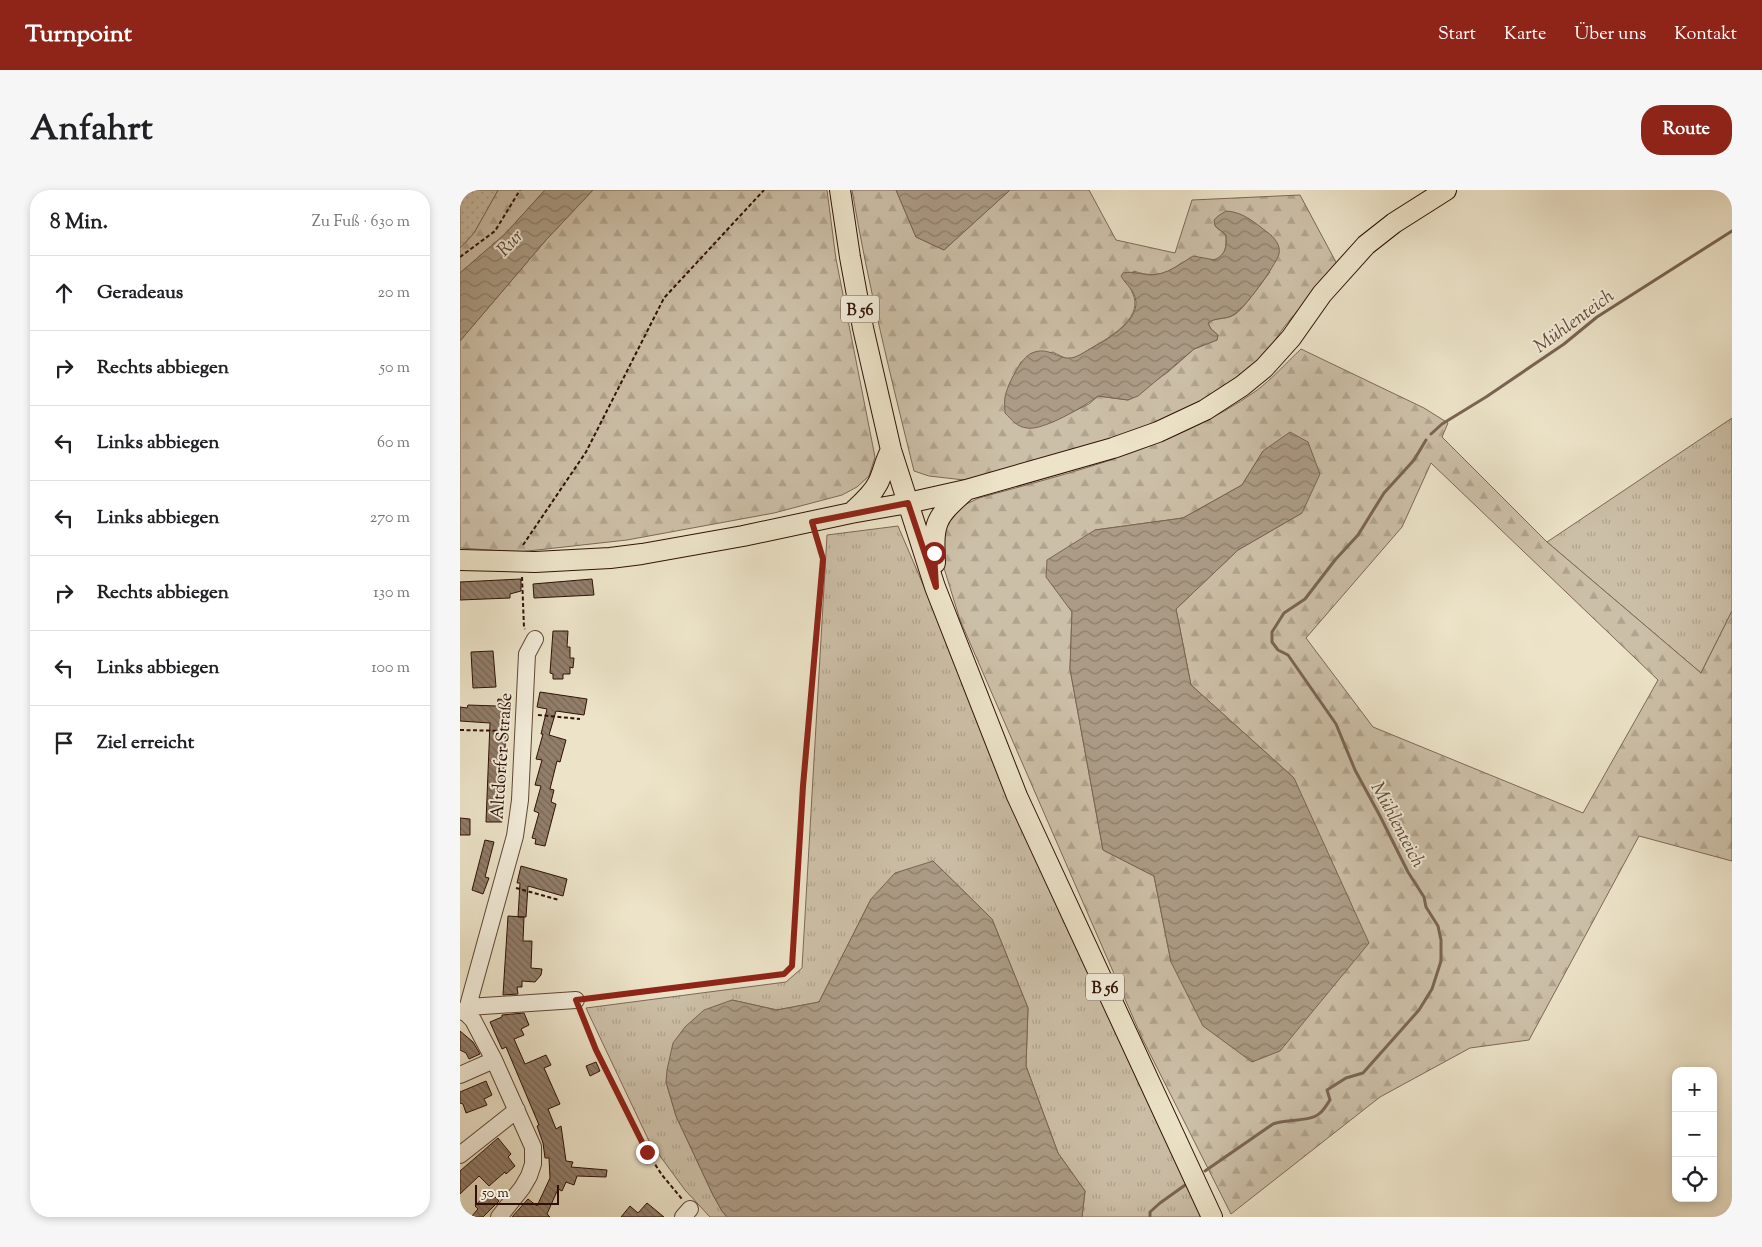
<!DOCTYPE html>
<html lang="de">
<meta charset="utf-8">
<style>
:root{--surface:#fff;--page:#f6f6f6;--text:#202124;--muted:#757577;--line:#e0e0e0;--accent:#8f2418}
body{margin:0;font-family:"Sorts Mill Goudy",serif;background:var(--page);color:var(--text)}
.controls{position:absolute;right:15px;bottom:15px;display:grid;overflow:hidden;border-radius:10px;box-shadow:0 2px 8px #0003}
.controls button{width:45px;height:45px;display:grid;place-items:center;padding:0;border:0;border-bottom:1px solid var(--line);background:var(--surface);color:var(--text);font:25px sans-serif}
.scale{position:absolute;left:15px;bottom:12px;width:84px;box-sizing:border-box;padding-left:5px;border:2px solid #301106;border-top:0;font-size:14px;line-height:18px;white-space:nowrap;color:#301106;-webkit-text-stroke:4px #f3eddb;paint-order:stroke}
.stop{position:absolute;width:15px;height:15px;margin:-11px;border:4px solid #8f2418;border-radius:50%;background:#fff}
.stop.end{background:#8f2418;border-color:#fff;box-shadow:0 1px 5px #0008}
.list{margin:0;padding:0;list-style:none}
h2{display:flex;justify-content:space-between;align-items:center;height:65px;margin:0;padding:0 20px;font-size:21px}
h2 small{font-size:16px;font-weight:400;color:var(--muted)}
.list li{display:grid;grid-template-columns:32px 1fr auto;gap:15px;align-items:center;box-sizing:border-box;height:75px;padding:0 20px;border-top:1px solid var(--line)}
.list b{display:block;font-size:19px;white-space:nowrap}
.list em{font-size:16px;font-style:normal;color:var(--muted)}
.icon{flex:none;width:28px;height:28px;fill:none;stroke:currentColor;stroke-width:2;stroke-linecap:round;stroke-linejoin:round}
.map{position:relative;flex:none;width:1272px;height:1027px;overflow:hidden;border-radius:20px}
header{display:flex;align-items:center;gap:30px;box-sizing:border-box;height:70px;padding:0 25px;background:var(--accent);color:#fff}
header strong{font-size:24px}
nav{display:flex;gap:28px;margin-inline-start:auto;font-size:18px}
.intro{display:flex;align-items:center;justify-content:space-between;box-sizing:border-box;height:120px;padding:0 30px}
h1{margin:0;font-size:35px}
.button{padding:12px 22px;border-radius:20px;background:var(--accent);color:#fff;font-size:18px;font-weight:700}
main{display:flex;gap:30px;padding:0 30px}
aside{flex:1;background:var(--surface);border-radius:20px;box-shadow:0 2px 8px #0003}
.map>svg:first-child{display:block}
</style>
<header>
<strong>Turnpoint</strong>
<nav><a>Start</a><a>Karte</a><a>Über uns</a><a>Kontakt</a></nav>
</header>
<div class="intro"><h1>Anfahrt</h1><a class="button">Route</a></div>
<main>
<aside>
<h2>8 Min.<small>Zu Fuß · 630 m</small></h2>
<ul class="list">
<li><svg class="icon" aria-label="ahead" viewBox="0 0 24 24"><path d="M12 20V5M6 11l6-6 6 6"/></svg><div><b>Geradeaus</b></div><em>20 m</em></li>
<li><svg class="icon" aria-label="right" viewBox="0 0 24 24"><path d="M7 20v-9h11M14 6l5 5-5 5"/></svg><div><b>Rechts abbiegen</b></div><em>50 m</em></li>
<li><svg class="icon" aria-label="left" viewBox="0 0 24 24"><path d="M17 20v-9H6M10 6l-5 5 5 5"/></svg><div><b>Links abbiegen</b></div><em>60 m</em></li>
<li><svg class="icon" aria-label="left" viewBox="0 0 24 24"><path d="M17 20v-9H6M10 6l-5 5 5 5"/></svg><div><b>Links abbiegen</b></div><em>270 m</em></li>
<li><svg class="icon" aria-label="right" viewBox="0 0 24 24"><path d="M7 20v-9h11M14 6l5 5-5 5"/></svg><div><b>Rechts abbiegen</b></div><em>130 m</em></li>
<li><svg class="icon" aria-label="left" viewBox="0 0 24 24"><path d="M17 20v-9H6M10 6l-5 5 5 5"/></svg><div><b>Links abbiegen</b></div><em>100 m</em></li>
<li><svg class="icon" aria-label="arrive" viewBox="0 0 24 24"><path d="M6 21V4h12l-3 4 3 4H6"/></svg><div><b>Ziel erreicht</b></div></li>
</ul>
</aside>
<div class="map">
<svg width="1272" height="1027" viewBox="0 0 1272 1027">
<defs>
<pattern id="grass-tufts" width="24" height="20" patternUnits="userSpaceOnUse" patternTransform="scale(1.25)"><rect width="24" height="20" fill="#ccbfa7"/><path d="M3 7l-1-3M5 7V3M7 7l1-3M15 17l-1-3M17 17v-4M19 17l1-3" fill="none" stroke="#b0a38e"/></pattern>
<pattern id="forest-firs" width="22" height="20" patternUnits="userSpaceOnUse" patternTransform="scale(1.25)"><rect width="22" height="20" fill="#ccbfa7"/><path d="M5 1l3.5 6h-7zM16 11l3.5 6h-7z" fill="#b0a38e"/></pattern>
<pattern id="garden-dots" width="8" height="8" patternUnits="userSpaceOnUse" patternTransform="scale(1.25)"><rect width="8" height="8" fill="#ccbfa7"/><path d="M2 2h.1M6 6h.1" fill="none" stroke="#b0a38e" stroke-width="1.8" stroke-linecap="round"/></pattern>
<pattern id="water-waves" width="16" height="10" patternUnits="userSpaceOnUse" patternTransform="scale(1.25)"><rect width="16" height="10" fill="#ac9c86"/><path d="M0 5q4-4 8 0t8 0" fill="none" stroke="#8c7e6c"/></pattern>
<pattern id="building-back-hatch" width="6" height="6" patternUnits="userSpaceOnUse" patternTransform="scale(1.25)"><rect width="6" height="6" fill="#927e6b"/><path d="M-1 5l2 2M0 0l6 6M5-1l2 2" fill="none" stroke="#786656"/></pattern>
</defs>
<rect width="100%" height="100%" fill="#ece3c8"/>
<filter id="stains"><feTurbulence type="fractalNoise" baseFrequency=".004" numOctaves="4"/><feColorMatrix values="0 0 0 0 .2 0 0 0 0 .09 0 0 0 0 .02 0 0 0 .5 -.17"/></filter>
<radialGradient id="worn" r=".72"><stop offset=".6" stop-color="#630" stop-opacity="0"/><stop offset="1" stop-color="#630" stop-opacity=".3"/></radialGradient>
<!-- grass -->
<path fill="url(#grass-tufts)" stroke="#7e6856" d="M1272,228V421L1241,483L1087,352Z
M438,336L616,753L741,1027H622L625,1001L598,963L566,876L568,818L532,729L473,671L411,709L359,812L317,820L272,810L206,892L216,926L253,1005L262,1021L267,1027H250L225,1000L189,951L126,818L326,792L342,778L367,345Z"/>
<!-- forest -->
<path fill="url(#forest-firs)" stroke="#7e6856" fill-rule="evenodd" d="M38,0H85L45,44L0,83V58L14,43Z
M133,0H367L376,69L415,267L409,286L397,297L382,305L314,323L167,350L59,362L0,358V151L86,50Z
M392,0H436L456,47L484,60L550,0H629L656,50L715,63L732,10L840,5L877,74L824,137L796,178L767,199L672,247L504,290L469,286L454,281C431,188 408,95 392,0ZM755,36L810,82C802,92 783,120 774,125C765,130 755,127 748,133L751,139L758,145L757,150L734,159L708,182L668,210L638,206L629,214L592,232L548,197L561,172L593,162C597,164 604,168 608,169C616,169 626,161 633,157C649,148 681,129 674,107C671,99 670,96 664,91L674,81C686,86 702,86 712,79C717,77 721,72 726,71C736,68 753,73 760,67C767,61 766,53 766,45Z
M841,159L964,218L988,233L982,247L1087,352L1241,483L1272,421V671L1179,646L1069,850L1010,858L920,907L771,1024L682,848L500,430L480,365L488,326L498,318L519,308C613,282 714,258 796,201C812,189 826,173 841,159ZM803,261L842,323L778,360L716,419L731,495L834,588L711,772L694,686L643,660L610,479L612,421L635,340L723,328L782,295ZM971,273L1198,490L1123,623L913,537L846,448L942,337Z"/>
<!-- garden -->
<path fill="url(#garden-dots)" stroke="#7e6856" d="M0,0H38L14,43L0,58Z"/>
<!-- water -->
<path fill="url(#water-waves)" stroke="#7a6453" d="M85,0H133L86,50L0,151V83L45,44Z
M436,0H550L484,60L456,47Z
M766,21C783,22 794,32 807,42C814,47 821,55 819,64C816,75 783,121 773,125C765,130 755,127 748,133L751,139L758,145L757,150L734,159L678,206L668,210L638,206C625,216 583,241 567,238C557,237 552,230 545,223C545,218 544,212 545,207C547,196 561,167 572,163C588,156 598,169 609,168C616,168 623,163 630,159C645,151 677,133 676,112C675,100 666,95 661,86L663,83C675,81 679,84 690,85C707,85 720,74 733,66L755,70C766,63 767,58 766,45L755,36L754,30L758,26Z
M830,242L848,252L860,284L842,323L778,360L716,419L731,495L834,588L909,753L820,861L792,872L743,836L711,772L694,686L643,660L610,479L612,422L586,387L587,370L635,340L723,328L782,295L803,261Z
M473,671L532,729L568,818L566,876L598,963L625,1001L622,1027H267L262,1021L253,1005L216,926L206,892L207,880L213,853L225,837L244,820L272,810L317,820L359,812L411,709L435,683Z"/>
<g fill="none" stroke-linecap="round" stroke-linejoin="round">
<!-- stream -->
<path stroke="#7a6453" stroke-width="3" d="M971,244L982,234L1026,207L1104,154L1137,127L1272,41
M745,981L813,934C826,929 851,932 860,923C864,920 867,914 870,910L867,900L886,888L903,883L959,820L972,799L981,771V750L978,736L966,717L964,707L948,682L920,626L895,580L876,534L828,465L818,460L812,452V442L824,423L845,409L875,370L898,345L924,303L954,270L966,250
M690,1027V1022L700,1013L728,993"/>
</g>
<!-- building -->
<path fill="url(#building-back-hatch)" stroke="#301106" d="M61,389V401L50,404V408L0,410V392Z
M132,389L134,405L74,408L73,394Z
M93,441H108L107,457H110V468H114L113,478L110,477V484H103V489H93V484L90,483Z
M33,461L36,497L13,498L11,462Z
M80,502L127,509L124,525L96,521L89,545L106,550L100,572L97,571L90,599L94,600L91,612L96,614L85,656L75,654L76,649L72,648L79,623L74,621L81,596L75,595L82,570L76,569L83,544H81L87,519L77,517Z
M38,509L47,510L42,632H26L30,533L0,531V517L7,518L8,515L37,516Z
M0,628L10,629V645H0Z
M25,650L34,652L25,687L29,688L23,704L12,700Z
M61,676L107,689L103,706L68,696L66,727H58L60,693H57Z
M48,726L64,727L63,751H72L71,778L82,779L81,785L75,792L62,791V797H57L58,804L43,805Z
M64,823L69,835L61,839L64,845L54,849L65,874L86,865L91,875L84,878L100,914L88,919L96,939L101,936L106,971L113,972L111,977L147,980L146,987L117,986L114,995L106,992L102,1001L98,999L87,1024L90,1027H52L68,1009L77,1016L90,988L89,968H85L83,953L77,936L79,935L46,857L42,859L30,832L42,827V825Z
M0,841L13,852L20,864L9,869L6,863L0,860Z
M136,872L140,881L130,886L126,876Z
M26,891L32,905L24,909L27,915L6,923L3,914L0,913V902Z
M38,948L51,964L48,967L55,976L46,984L45,982L29,996L19,986L0,1004V981Z
M29,1001L39,1011L23,1027H11L18,1019L15,1016Z
M187,1013L204,1027H161L170,1016L178,1023Z"/>
<g fill="none" stroke-linecap="round" stroke-linejoin="round">
<!-- minor casing -->
<g stroke="#5f4636" stroke-width="18">
<path id="minor" d="M8,817L116,810
M0,821L6,823L13,830L34,870L73,957V974L69,986L62,998L39,1027
M6,823L55,646L60,610L67,464L75,449
M0,885L34,870
M0,965L57,920
M223,1027L230,1019"/>
</g>
<!-- major casing -->
<g stroke="#301106" stroke-width="22">
<path id="major" d="M380,0L390,67L403,138L431,260L475,397L557,606L752,1027
M391,323C401,314 412,305 418,293C423,283 425,271 431,260
M0,370L75,372L150,368L182,364L283,346L391,323L448,313L506,300L653,258L698,242L745,220L782,196L804,178L831,148L862,104L906,55L934,33L986,0
M475,373C473,332 475,328 505,301"/>
</g>
<!-- path -->
<path stroke="#301106" stroke-width="2" stroke-dasharray="4 2.5" stroke-linecap="butt" d="M0,67L35,41L60,0
M63,355L126,262L204,108L304,0
M62,387L64,438L65,439
M78,525L120,529
M0,540L50,541
M56,698L99,710
M129,808L324,783L332,776L334,764L343,596L363,369L356,346
M121,823L137,860L187,962L202,985L222,1009"/>
<!-- minor -->
<use href="#minor" stroke="#f3eddb" stroke-width="16"/>
<!-- major -->
<use href="#major" stroke="#ece3c8" stroke-width="20"/>
</g>
<g fill="none" stroke-linecap="round" stroke-linejoin="round">
<!-- route -->
<path stroke="#8f2418" stroke-width="6" d="M187,962L136,860L116,810L324,784L332,776L343,596L363,369L352,332L448,313L476,397L474,363"/>
</g>
<g text-anchor="middle" stroke-width="4" stroke-linejoin="round" paint-order="stroke">
<!-- shield labels -->
<g fill="#f3eddb" stroke="#6a5346" stroke-width="1">
<rect x="381" y="105.5" width="38" height="27" rx="4"/>
<rect x="626" y="783.5" width="38" height="27" rx="4"/>
</g>
<g font-size="16" font-weight="bold" fill="#301106">
<text x="400" y="125">B 56</text>
<text x="645" y="803">B 56</text>
</g>
<!-- street labels -->
<g font-size="18" fill="#301106" stroke="#f3eddb">
<text transform="translate(41 566) rotate(-86)" y="6">Altdorfer Straße</text>
</g>
<!-- water labels -->
<g font-size="19" font-style="italic" fill="#624939" stroke="#f3eddb">
<text transform="translate(49 52) rotate(-47)" y="7">Rur</text>
<text transform="translate(1113 130) rotate(-36)" y="7">Mühlenteich</text>
<text transform="translate(939 634) rotate(62)" y="7">Mühlenteich</text>
</g>
</g>
<rect width="100%" height="100%" filter="url(#stains)"/>
<rect width="100%" height="100%" fill="url(#worn)"/>
</svg>
<div class="controls">
<button>+</button>
<button>−</button>
<button><svg class="icon" aria-label="locate" viewBox="0 0 24 24"><circle cx="12" cy="12" r="6"/><path d="M12 2v4M12 18v4M2 12h4M18 12h4"/></svg></button>
</div>
<div class="scale">50 m</div>
<div class="stop" style="left:474px;top:363px"></div>
<div class="stop end" style="left:187px;top:962px"></div>
</div>
</main>
